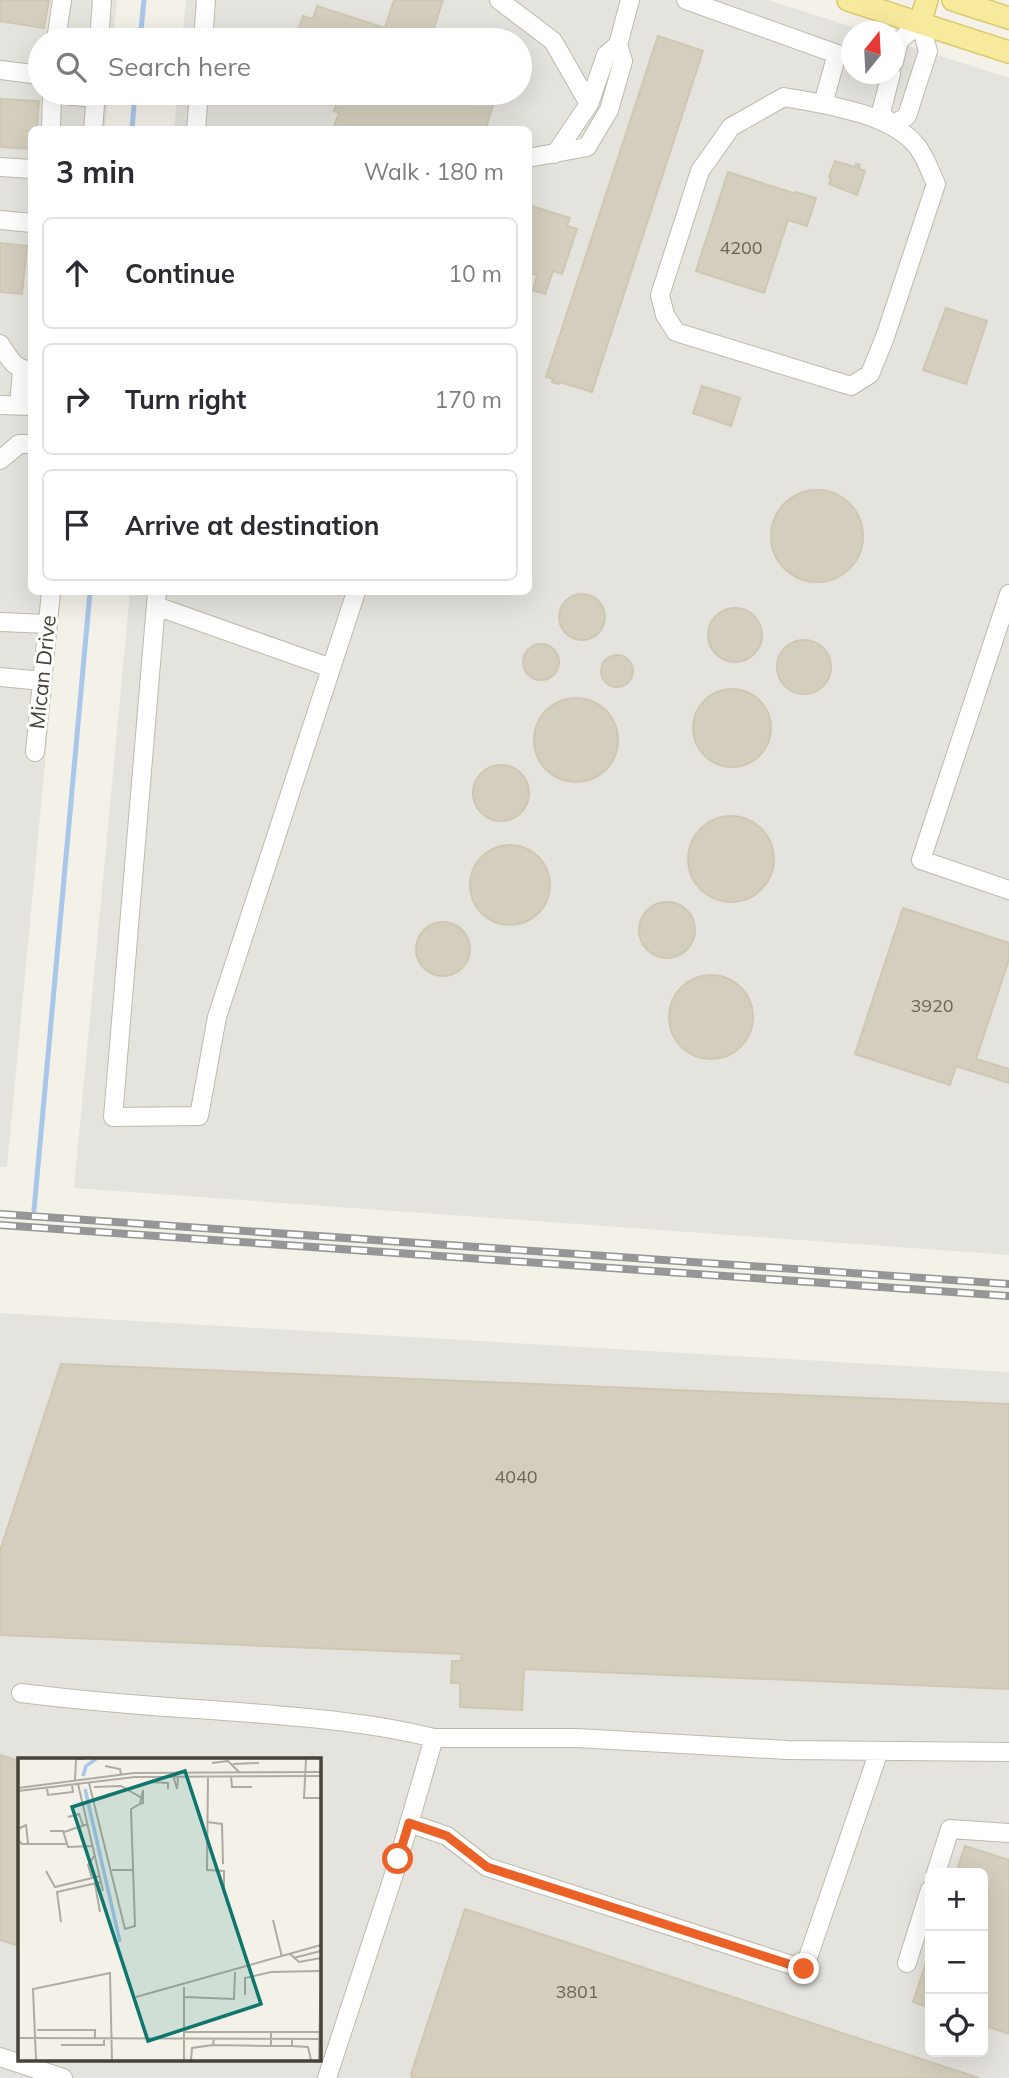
<!DOCTYPE html>
<meta charset="utf-8">
<style>
:root{--surface:#fff;--page:#f2f2f3;--text:#2b2b33;--muted:#7c7c81;--line:#e1e1e2}
body{margin:0;font-family:Mulish,sans-serif;background:var(--page);color:var(--text)}
.controls{position:absolute;right:21px;bottom:21px;display:grid;overflow:hidden;border-radius:10px;box-shadow:0 7px 28px #0002}
.controls button{width:63px;height:63px;display:grid;place-items:center;padding:0;border:0;border-bottom:2px solid var(--line);background:var(--surface);color:var(--text);font:35px sans-serif}
.compass{position:absolute;left:841px;top:21px;width:63px;height:63px;border-radius:50%;background:var(--surface);box-shadow:0 7px 28px #0002;rotate:18deg}
.stop{position:absolute;width:21px;height:21px;margin:-16px;border:5px solid #ea6228;border-radius:50%;background:#fff}
.stop.end{background:#ea6228;border-color:#fff;box-shadow:0 2px 7px #0008}
.list{margin:0;padding:0;list-style:none}
h2{display:flex;justify-content:space-between;align-items:center;height:91px;margin:0;padding:0 28px;font-size:30px}
h2 small{font-size:23px;font-weight:400;color:var(--muted)}
.list li{display:grid;grid-template-columns:46px 1fr auto;gap:21px;align-items:center;box-sizing:border-box;height:112px;margin:0 14px 14px;padding:0 14px;border:2px solid var(--line);border-radius:10px}
.list b{display:block;font-size:26px;white-space:nowrap}
.list em{font-size:23px;font-style:normal;color:var(--muted)}
.icon{flex:none;width:38px;height:38px;fill:none;stroke:currentColor;stroke-width:2;stroke-linecap:round;stroke-linejoin:round}
.map{position:relative;flex:none;width:1009px;height:2078px;overflow:hidden}
.search{position:absolute;background:var(--surface);box-shadow:0 7px 28px #0002;left:28px;top:28px;width:504px;height:77px;display:flex;align-items:center;gap:18px;box-sizing:border-box;padding:0 24px;border-radius:38px;color:var(--muted);font-size:26px}
.panel{position:absolute;background:var(--surface);box-shadow:0 7px 28px #0002;left:28px;top:126px;width:504px;height:469px;border-radius:10px}
.map>svg:first-child{display:block}
</style>
<div class="map">
<svg width="1009" height="2078" viewBox="0 0 1009 2078">
<rect width="100%" height="100%" fill="#f3f1e8"/>
<!-- industrial -->
<path fill="#e5e3dd" fill-rule="evenodd" d="M0,0H117L113,40H40V93H109L105,129L32,130V592H61L7,1167H0Z
M186,0H768L865,31L852,32V74H894V41L1009,78V1255L74,1188L130,592H528V130L174,129L177,93H520V40H182Z
M0,1313L1009,1372V2078H0ZM19,1759H318V2059H19ZM930,1873H983V2052H930Z"/>
<g fill="none" stroke-linecap="round" stroke-linejoin="round">
<!-- stream -->
<path stroke="#a9c6eb" stroke-width="5" d="M140,40L144,0
M132,130L135,93
M34,1210L90,592"/>
</g>
<!-- building -->
<path fill="#d4cebe" stroke="#cec7b2" stroke-width="2" d="M0,0H49L44,28L0,21Z
M394,0H443L430,40H295L303,16L313,19L317,6L385,28Z
M658,36L703,51L592,392L560,382L559,384L552,382L553,379L546,377Z
M317,93H497L485,130H333L339,113L334,111L338,100Z
M0,99L39,101L37,130H32V149L0,147Z
M835,161L855,167L856,164L860,165L859,169L865,171L857,195L829,184L831,178L829,177Z
M728,172L796,194V192L816,198L807,226L788,220L764,293L696,271Z
M528,205L570,218L567,226L577,229L562,274L553,271L545,294L533,290L537,275L528,272Z
M0,243L27,246L22,294L0,292Z
M946,308L987,321L966,384L923,370Z
M702,386L740,398L731,426L693,413Z
M771 536a46 46 0 1 1 92 0a46 46 0 1 1-92 0Z
M559 617a23 23 0 1 1 46 0a23 23 0 1 1-46 0Z
M708 635a27 27 0 1 1 54 0a27 27 0 1 1-54 0Z
M777 667a27 27 0 1 1 54 0a27 27 0 1 1-54 0Z
M523 662a18 18 0 1 1 36 0a18 18 0 1 1-36 0Z
M601 671a16 16 0 1 1 32 0a16 16 0 1 1-32 0Z
M693 728a39 39 0 1 1 78 0a39 39 0 1 1-78 0Z
M534 740a42 42 0 1 1 84 0a42 42 0 1 1-84 0Z
M473 793a28 28 0 1 1 56 0a28 28 0 1 1-56 0Z
M688 859a43 43 0 1 1 86 0a43 43 0 1 1-86 0Z
M470 885a40 40 0 1 1 80 0a40 40 0 1 1-80 0Z
M639 930a28 28 0 1 1 56 0a28 28 0 1 1-56 0Z
M903,908L1009,943V959L976,1059L1009,1069V1083L956,1066L950,1085L855,1054Z
M416 949a27 27 0 1 1 54 0a27 27 0 1 1-54 0Z
M669 1017a42 42 0 1 1 84 0a42 42 0 1 1-84 0Z
M61,1364L1009,1404V1689L524,1669L522,1710L460,1707V1683H451L452,1661H461L462,1654L0,1635V1551Z
M0,1755L19,1761V1946L0,1940Z
M965,1846L1009,1860V2034L983,2025V1873H956Z
M465,1909L979,2078H412L411,2074Z
M930,1950V2008L913,2002Z"/>
<g fill="none" stroke-linecap="round" stroke-linejoin="round">
<!-- minor casing -->
<g stroke="#bebaab" stroke-width="20">
<path id="minor" d="M499,0L553,41L589,104
M686,0L837,54L823,104
M56,40L62,0
M99,40L102,0
M203,40L206,0
M618,45L630,0
M0,70L40,75
M891,74L881,112L891,126L907,116L928,51L920,23L899,41L894,62
M52,94L95,98
M784,97C824,104 889,113 916,145C925,155 930,172 936,184L885,337L870,374L851,386L676,332L665,315L660,295L700,171L731,127Z
M51,130L52,93
M93,130L96,93
M196,130L199,93
M528,158L587,147L609,110L623,61L618,45L606,55L589,104L555,154
M0,167L32,169
M0,220L32,223
M0,344C9,357 14,371 32,370
M0,405L32,406
M19,405L22,371
M0,460L19,444H32
M157,592L113,1117L199,1116L217,1017L356,592
M1009,594L921,860L1009,890
M156,606L331,668
M0,622L48,624
M0,677L42,681
M35,752L51,592
M21,1693C85,1701 148,1706 212,1710C286,1716 362,1720 434,1738H577L787,1750L1009,1752
M409,1823L447,1836L487,1867L804,1969L879,1751
M936,1873L950,1829L1009,1833
M907,1963L930,1890
M0,2057L63,2078
M327,2078L396,1868L434,1738"/>
</g>
<!-- major casing -->
<g stroke="#dbca6e" stroke-width="24">
<path id="major" d="M848,0L1009,52
M953,0L1009,18
M920,23L927,0"/>
</g>
<!-- minor -->
<use href="#minor" stroke="#fff" stroke-width="18"/>
<!-- major -->
<use href="#major" stroke="#f7ea9d" stroke-width="21"/>
<!-- rail casing -->
<g stroke="#969696" stroke-width="8">
<path id="rail" d="M0,1214L1009,1284
M0,1225L1009,1296"/>
</g>
<!-- rail -->
<use href="#rail" stroke="#fff" stroke-width="5" stroke-dasharray="16" stroke-linecap="butt"/>
</g>
<g fill="none" stroke-linecap="round" stroke-linejoin="round">
<!-- route -->
<path stroke="#ea6228" stroke-width="9" d="M398,1859L409,1823L447,1836L487,1867L804,1969"/>
</g>
<g text-anchor="middle" stroke-width="6" stroke-linejoin="round" paint-order="stroke">
<!-- number labels -->
<g font-size="18" fill="#6a6559">
<text x="741" y="254">4200</text>
<text x="932" y="1012">3920</text>
<text x="516" y="1483">4040</text>
<text x="577" y="1998">3801</text>
</g>
<!-- street labels -->
<g font-size="21" fill="#464237" stroke="#fff">
<text transform="translate(43 672) rotate(-84)" y="7">Mican Drive</text>
</g>
</g>
<!-- overview -->
<g transform="translate(18 1758)">
<rect width="303" height="303" fill="#f3f1e8"/>
<path fill="none" stroke="#a9c6eb" stroke-width="3.5" d="M65,18L68,8L78,1M67,31L102,184"/>
<path fill="none" stroke="#aeaba1" stroke-width="2" d="M288,1L286,40H303M194,5L210,3L221,14M215,6L241,5M87,8L102,11L103,17M158,18L160,21L159,31L156,21ZM190,18L189,112L206,113V131M213,18L214,29H234M57,23L58,1H66M131,24L150,25V31M71,25L107,171L117,168L113,51L122,46L125,45V32L122,46M60,26L85,133M76,29L103,28L124,40M0,30L116,15L303,14M29,31L30,37L55,34L54,28M0,33L117,19L303,18M50,59L61,56L65,67M189,64L204,66L205,106M0,71L8,67L10,85M32,73H45L50,89L75,88M46,74L70,66M0,82L4,86H48M77,97L70,107L74,120L82,118M94,112H116M28,113L37,129L74,120M77,126L82,154M255,162L264,199M43,164L39,134L83,124M272,196L281,204L303,200M275,200L303,193M166,229V302M227,237V220L253,214L301,213M118,239L303,187M166,239L216,241L217,214M19,272H77V280M166,274H301M253,274V288H274M0,280L303,281M196,281L195,287L253,288M274,281V288L290,289L293,302M43,287H86V280M18,302L15,231L92,215L94,302M173,302L174,290L195,287M301,302L303,208"/>
<path fill="#0f766e" fill-opacity="0.15" stroke="#0f766e" stroke-width="3.5" d="M167,13L243,246L130,283L54,49Z"/>
<rect width="303" height="303" fill="none" stroke="#464237" stroke-width="3.5"/>
</g>
</svg>
<div class="controls">
<button>+</button>
<button>−</button>
<button><svg class="icon" aria-label="locate" viewBox="0 0 24 24"><circle cx="12" cy="12" r="6"/><path d="M12 2v4M12 18v4M2 12h4M18 12h4"/></svg></button>
</div>
<svg class="compass" viewBox="-18 -18 36 36"><path d="M0-13l5 13h-10z" fill="#e53935"/><path d="M0 13l5-13h-10z" fill="#7c7c81"/></svg>
<div class="stop" style="left:398px;top:1859px"></div>
<div class="stop end" style="left:804px;top:1969px"></div>
<div class="search"><svg class="icon" aria-label="search" viewBox="0 0 24 24"><circle cx="10" cy="10" r="6"/><path d="M15 15l6 6"/></svg>Search here</div>
<section class="panel">
<h2>3 min<small>Walk · 180 m</small></h2>
<ul class="list">
<li><svg class="icon" aria-label="ahead" viewBox="0 0 24 24"><path d="M12 20V5M6 11l6-6 6 6"/></svg><div><b>Continue</b></div><em>10 m</em></li>
<li><svg class="icon" aria-label="right" viewBox="0 0 24 24"><path d="M7 20v-9h11M14 6l5 5-5 5"/></svg><div><b>Turn right</b></div><em>170 m</em></li>
<li><svg class="icon" aria-label="arrive" viewBox="0 0 24 24"><path d="M6 21V4h12l-3 4 3 4H6"/></svg><div><b>Arrive at destination</b></div></li>
</ul>
</section>
</div>
